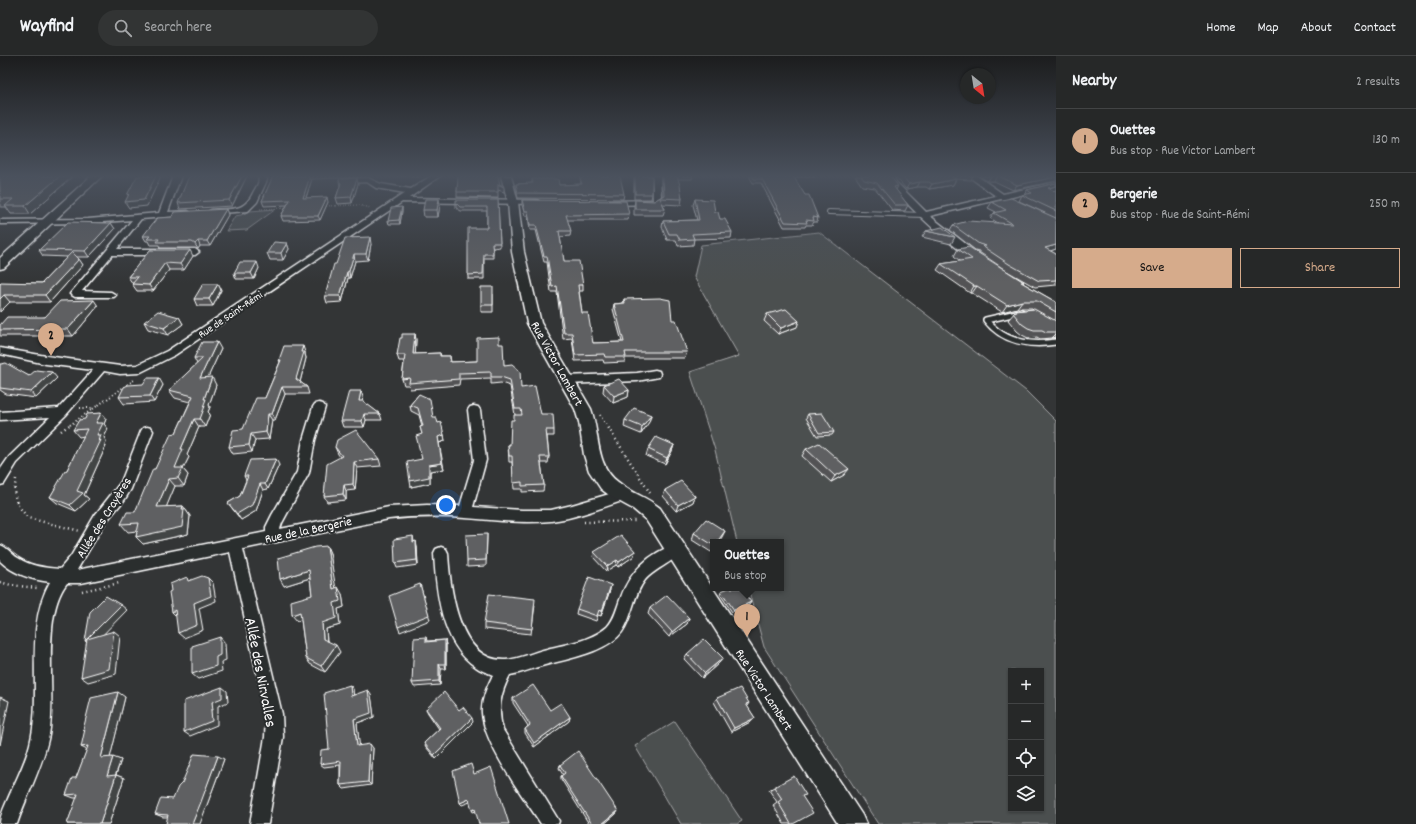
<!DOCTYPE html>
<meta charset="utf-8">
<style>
:root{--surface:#262828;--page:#323434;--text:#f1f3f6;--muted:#a4a6a8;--line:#424445;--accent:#d6ab8b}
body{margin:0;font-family:Dekko,sans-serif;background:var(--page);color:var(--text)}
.controls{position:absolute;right:12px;bottom:12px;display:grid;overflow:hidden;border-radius:0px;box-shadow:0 1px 3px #0004}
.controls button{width:36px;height:36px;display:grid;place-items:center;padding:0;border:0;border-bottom:1px solid var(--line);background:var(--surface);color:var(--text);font:20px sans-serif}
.compass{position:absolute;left:960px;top:12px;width:36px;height:36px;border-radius:50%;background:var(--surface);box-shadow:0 1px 3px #0004;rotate:150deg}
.you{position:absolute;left:446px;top:449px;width:14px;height:14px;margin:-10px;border:3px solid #fff;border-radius:50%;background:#1a73e8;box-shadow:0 0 0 6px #1a73e833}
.badge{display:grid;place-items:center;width:26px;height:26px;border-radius:50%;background:var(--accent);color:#111;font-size:13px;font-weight:700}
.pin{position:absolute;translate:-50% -33px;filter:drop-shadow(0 1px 2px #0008)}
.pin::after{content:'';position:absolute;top:21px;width:14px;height:12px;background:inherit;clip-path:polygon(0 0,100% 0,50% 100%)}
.popup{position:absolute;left:710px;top:483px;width:74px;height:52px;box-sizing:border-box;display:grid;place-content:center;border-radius:0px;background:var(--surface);filter:drop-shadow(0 1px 3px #0005);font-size:13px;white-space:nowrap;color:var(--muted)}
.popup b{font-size:15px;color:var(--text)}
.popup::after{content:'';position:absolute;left:50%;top:100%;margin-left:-8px;border:8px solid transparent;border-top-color:var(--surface)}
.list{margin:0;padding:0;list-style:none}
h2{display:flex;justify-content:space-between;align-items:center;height:52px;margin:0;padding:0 16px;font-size:17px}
h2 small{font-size:13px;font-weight:400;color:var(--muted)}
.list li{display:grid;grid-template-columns:26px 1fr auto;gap:12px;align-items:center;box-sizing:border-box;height:64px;padding:0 16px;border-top:1px solid var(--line)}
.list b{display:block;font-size:15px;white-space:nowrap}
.list p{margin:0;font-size:13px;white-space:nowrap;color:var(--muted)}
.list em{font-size:13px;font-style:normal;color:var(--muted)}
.actions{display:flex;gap:8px;padding:12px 16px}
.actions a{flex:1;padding:9px 0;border:1px solid var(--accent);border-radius:0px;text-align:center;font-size:14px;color:var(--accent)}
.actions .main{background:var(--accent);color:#111}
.icon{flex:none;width:22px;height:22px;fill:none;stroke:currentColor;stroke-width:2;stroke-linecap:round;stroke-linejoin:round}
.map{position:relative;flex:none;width:1056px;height:768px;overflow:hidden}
header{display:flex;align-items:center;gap:24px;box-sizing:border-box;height:56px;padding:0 20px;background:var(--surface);border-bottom:1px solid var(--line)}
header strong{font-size:19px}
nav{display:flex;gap:22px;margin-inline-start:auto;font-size:14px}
.search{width:280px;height:36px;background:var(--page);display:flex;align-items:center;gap:10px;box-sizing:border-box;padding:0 14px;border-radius:22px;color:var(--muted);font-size:15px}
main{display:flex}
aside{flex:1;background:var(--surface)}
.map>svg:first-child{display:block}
</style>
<header>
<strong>Wayfind</strong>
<div class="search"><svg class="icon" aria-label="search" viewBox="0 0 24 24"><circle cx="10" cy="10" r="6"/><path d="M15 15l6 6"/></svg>Search here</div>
<nav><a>Home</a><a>Map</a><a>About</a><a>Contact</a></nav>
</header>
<main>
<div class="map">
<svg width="1056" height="768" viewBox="0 0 1056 768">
<rect width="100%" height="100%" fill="#333536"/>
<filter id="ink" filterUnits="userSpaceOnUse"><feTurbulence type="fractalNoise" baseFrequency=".025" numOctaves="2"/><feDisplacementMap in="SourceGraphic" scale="8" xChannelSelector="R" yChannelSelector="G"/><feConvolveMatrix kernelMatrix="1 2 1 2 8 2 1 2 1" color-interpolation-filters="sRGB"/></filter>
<g filter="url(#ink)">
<!-- green -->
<path fill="#4c4f50" stroke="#a6a7a8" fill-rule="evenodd" d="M276,153L247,174L226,175L235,160L241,159L250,155Z
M819,176L1026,335L1056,365V768H878L764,591L748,532H781V486H737L715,394L690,316L739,300L694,221L701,189ZM1011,615H1041V753H1011Z
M675,665L742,765L737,768H681L635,690Z"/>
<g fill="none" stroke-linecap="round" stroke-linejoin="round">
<!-- lane-far1 casing -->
<g stroke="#fff" stroke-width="6">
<path id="lane-far1" d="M829,156L925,159"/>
</g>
<!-- lane casing -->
<g stroke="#fff" stroke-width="8">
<path id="lane" d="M1021,256L986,264C1003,286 1030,290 1056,286"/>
</g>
<!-- street casing -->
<g stroke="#fff" stroke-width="3">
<path id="street" d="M173,120H181L168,156L188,155L192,157L191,159L141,163L117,193H195L199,196L195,199H112L82,235L111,236L116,239L114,241H75L70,238L132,164L88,167L0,168V164L88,163L159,157Z
M258,120H266L267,124L257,146L248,155L208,158L207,156L211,154C233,152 244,157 254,135C257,130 260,126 258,120Z
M431,120H440L409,142L537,144L541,146L537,148L402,146L175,299L139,317L120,318L104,315L66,359L17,407L4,428L0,429V414L9,401L50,361L0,364V356L59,352L93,314L46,308L0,298V292L46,300L120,310L137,309L167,295L405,137L376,132L367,126L346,127H343V123L368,122L381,128L411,133Z
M652,120H660L661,142L659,148L610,149L606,147L610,145L653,144Z
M885,120H893L896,126L926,156L996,140L968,120H977L1003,138L1056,126V130L1008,142V145L1001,143L930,160L980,199L981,201L977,204C959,199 892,137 885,120Z
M655,314L659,315L660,318L659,321L637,325L567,328L563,327L562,324L563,321L567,320L637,317Z
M319,347L323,348L325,351L315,384L309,417L282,467L280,473L389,451L427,449L460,450L474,404L468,354L470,351L474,350L478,351L480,354L486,404L473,451L522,454H551L572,449L623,434L628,435L629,439L628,443C603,451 577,462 551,465C523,468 494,464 465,462C440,460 415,460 389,463L243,493L282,658L283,681L268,768H250L265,681L266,658L230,496L81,527H67C40,561 57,636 49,679C43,710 27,738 17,768H0C0,760 4,752 7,745C15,726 25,708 30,688C43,637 23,573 50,526C33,524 13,518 0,505V489C7,491 11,498 18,502C30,510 45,512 60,513L71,500L95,459L121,426L141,375L143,372L147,371L151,372L153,375L131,433L125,443L105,467L77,514L266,476V471L272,459L297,416L303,384L313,351L315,348Z
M676,488L681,490L683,494C679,503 654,513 645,524C633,539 633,560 622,576C608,596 567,603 545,609C533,612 522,617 510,619C500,638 497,654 503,674L559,765L558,768H541C523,740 484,689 482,657C481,644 487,631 493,619C487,616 481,615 476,611C441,588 436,535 434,497L436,493L441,491L446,493L448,497C450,531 458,607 506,604C520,603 534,596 547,593C566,588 591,585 607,571C615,563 617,551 621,541C630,515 650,497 676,488Z"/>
</g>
<!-- secondary casing -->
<g stroke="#fff" stroke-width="3">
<path id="secondary" d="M91,120H102L4,212L0,213V202Z
M501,120H511L518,146L524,196L541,267L591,353C600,378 595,409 618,426C631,437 647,441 660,452L862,759L866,768H838L646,464L633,453L613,442L601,433L589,415L584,399L579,366L575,353L527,267L512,196L508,146Z"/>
</g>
<!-- path-far2 -->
<path stroke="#fff" stroke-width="1.5" stroke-dasharray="0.5 2" stroke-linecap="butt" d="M324,150L359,149L371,152
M260,153L287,152"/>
<!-- path-far1 -->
<path stroke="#fff" stroke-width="2" stroke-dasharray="1 2.5" stroke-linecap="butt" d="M80,352H93
M600,359L606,369
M70,369L134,324"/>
<!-- path -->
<path stroke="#fff" stroke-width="2.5" stroke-dasharray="1 3.5" stroke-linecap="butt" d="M606,368L650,437
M61,375L71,368
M16,423L14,436L17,448L28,462L80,475
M584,466L637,465
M0,526L11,529L37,532
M82,535L120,527"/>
<!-- lane-far1 -->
<use href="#lane-far1" stroke="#2a2d2e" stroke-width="4"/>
<!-- lane -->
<use href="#lane" stroke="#2a2d2e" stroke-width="5"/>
<!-- street -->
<use href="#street" fill="#2a2d2e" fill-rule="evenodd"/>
<!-- secondary -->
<use href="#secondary" fill="#2a2d2e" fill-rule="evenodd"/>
</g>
<!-- wall -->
<path fill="#525354" stroke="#fff" d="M0,120H73L30,158H11L6,151H0Z
M247,120L232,150L180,153L178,147Z
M273,120H361L360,121L341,122L342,123L358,128L352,147L338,148L336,142L340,130L339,125L340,122L312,123L306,142L328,146L320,164L283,165L281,160L287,149L264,150L262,145Z
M387,120H421L419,121Z
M458,120L500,129L504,131V136L498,134V142L457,141V136Z
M634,120H652V138L651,143H634Z
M662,120H693L692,123H678L682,143L681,149L662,148L665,153L663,159H634V150L635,144L654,145L662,140Z
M749,120H816L815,121H794L818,162L817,166H814L812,169H806L805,171H784L761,127H753Z
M855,120H890L898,130L896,134L908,149L905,155L892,154L875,132L862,130Z
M895,120H973L971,124L955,123H956L953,129L929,133L926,131H917L906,133Z
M979,120H1056L1013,134L994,125H988Z
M580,122L624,138L623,143L518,142L516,133V128L532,127V123L559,129L581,128Z
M1056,127V134L1055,135L1056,136V193L1050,195L1056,198V229L1035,231L1005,214L1024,226L1023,227L1056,246V281L1052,282L1040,283L1037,281L1028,282L1022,279L1017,275L1008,264L1016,255L1033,253L1032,252H1017L1002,256L972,237H970L937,214L941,208L960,205L954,200L958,193L1004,213L979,196V195L975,194L950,174L953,169L998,167L990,162L994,157L996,156L988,152L992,146L1045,157L1019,145L1022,139H1024L1027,134Z
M695,143L715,156L720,163L732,176L731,182L694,183L693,189L678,190L676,184H667L662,171L663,165L697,164L693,149Z
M498,144L500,191L493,192V202H484V223H468V219L487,172V155H461L456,152V147Z
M522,144L629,158L628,164H567L571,175L570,180L560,181L564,205L583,229V235H579L582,257L593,287L622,286L613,253L614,248L623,247L624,243L672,264L687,296L685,302H625V306L604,307L603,304L575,305L572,282L563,283L557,236H551L547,206H544L536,174H530L528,160H525L522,149Z
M440,149L438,161H424L423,154Z
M402,151V155L400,168H389L388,165Z
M226,153L228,159L210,190H200L198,193L195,192H160L159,189H150L148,185H146L143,180L172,161Z
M111,167L115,173L89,201H77L79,203L83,209L50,246H10L0,256V227H42L67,201L43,200L39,194Z
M926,175L955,181L951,188L922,181Z
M287,187L289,193L283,204H270L267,197Z
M371,188L368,204L355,205L350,222H348L342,246L327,247L325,240L336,208Z
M150,194L193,200L184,214H169L153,235H137L132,228H133L128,221Z
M259,212L254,223H236L234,217Z
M218,228L221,234L213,250H197L194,243Z
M493,238V256H481V249Z
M98,250L73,280H0V269L45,261Z
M767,258L797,271L778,278L764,265Z
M179,261L183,268L168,279L148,273L144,266Z
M415,278L416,284L415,298L440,297L441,300H450L451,306L477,305L499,288L504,309L541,358L554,374V380H547L549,401L548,407H541L544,429L543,435L522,436V433H514L512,406H509L508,389H510L515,359L510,330L501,327L491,328V322L460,323L459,329L410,333L409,329H404L402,323L404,305H399L397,299L402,282Z
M221,293L208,321L216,329L209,349L210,351L208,356L210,358L205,371H199L187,399L189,401L183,413L188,419L184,430H175L166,451L183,450L190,460L188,478L143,488L136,481L137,475L128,476L121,468L135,456L155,413L176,377L190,346L175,342L169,334L197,308L194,302Z
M305,296V298L306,302L300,326L307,331L309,338H285L275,364H272L269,383L255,384L252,396L233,398L229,391L243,373L265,342L280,306L279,304Z
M0,308L29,320L57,322L36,342L6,338L0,334Z
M163,329L154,346L124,348L119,341Z
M604,329L629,334L628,341L613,347L603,336Z
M419,338L433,361L438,367L444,379L445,385L439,387L444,413L430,415V427L411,431L422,403V378L420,371L422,370L419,359L411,355L410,349Z
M363,341L362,345L380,358L382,364H366L364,371H343L341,365Z
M808,358L834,376L832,379L817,380L806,362Z
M651,359L649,366L641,378L624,371L625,364Z
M106,363L104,368L108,373L104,381L106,385L105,389L106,390L84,439L89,443L76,455L57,447L50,441L67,414L84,380L79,381L73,374Z
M674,389L672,395L665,408L646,400L648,393Z
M335,391L379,403L381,410L357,412L355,434L346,435V444L327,446L324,440L340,401L338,398Z
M806,393L844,419L831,426L802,400Z
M279,409L268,433L263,434L256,455L241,464L228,447L240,440L246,424L244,420Z
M665,434L695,440L693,446L676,455L663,440Z
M694,477L722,481L713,486V494L711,496L692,484Z
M487,478V483L486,510L467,511V505Z
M413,480L414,486L417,491L418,509L397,512L395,507Z
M594,496L634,500L618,511L616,509L606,515L593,501Z
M330,497L335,532L342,538L344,551L338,553L340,569L326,573L327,585L340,596L325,616L310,608L306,602L301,564L297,565L312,539L310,522L284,530Z
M610,534L601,560L598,559L596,565L576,558L577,553Z
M721,535L751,546L749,549L732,556L720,538Z
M535,549L531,578L484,573V567Z
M650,552L689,562L687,568L669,581L648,558Z
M426,581L427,585L445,584L446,589V613H441L440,629L414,631L412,627Z
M687,598L723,602L719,607L702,622L684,603Z
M350,629L353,633V639H371L374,661L357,667L359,690L373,692L371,729L344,733L340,729V709L324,711L320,708L329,693Z
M125,641L110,701L121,704L116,719L124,722L109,768H67L77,742H74L66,739L76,722L87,694L85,675L83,674Z
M513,642L570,661L569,665L534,691L525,677V673L528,670L513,647Z
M717,642L749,647L747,650L755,662L750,666L731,676L714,646Z
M426,653L459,654L473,666L436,703L426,691L424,687L439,673L428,657Z
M224,703L207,749L168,761H163L155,758L173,743Z
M560,709L618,755L616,758L604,768H589L561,723V720L563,719L559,712Z
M774,731L802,741L793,768H784L773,749L777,746L769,734Z"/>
<!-- shaded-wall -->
<path fill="#424445" stroke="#fff" d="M60,120H73L30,158L25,150Z
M156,120H161L147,150L129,152L125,146Z
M242,120H247L232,150L229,144Z
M310,120H311L312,123L304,147L303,142Z
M991,120H997L994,125H988Z
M1056,121V125L1013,134L1017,129Z
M357,122L358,128L352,147L351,141Z
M956,123L953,129L929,133L932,128Z
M920,126L917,131L906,133L909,128Z
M1056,130V134L1045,137L1048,132Z
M327,141L328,146L320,164L318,160Z
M439,143L440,149L438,161L437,154Z
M402,151V155L400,168L399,164Z
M226,153L228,159L210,190L207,185Z
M111,167L115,173L89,201L85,195Z
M370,181L371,188L368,204L366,198Z
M198,185L200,190L198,193L195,188Z
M287,187L289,193L283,204L281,197Z
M1056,189V193L1041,198L1045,192Z
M190,194L193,200L184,214L180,208Z
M354,198L355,205L350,222L349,215Z
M79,203L83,209L50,246L45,239Z
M257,206L259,212L254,223L251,217Z
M165,207L169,214L153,235L149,229Z
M347,216L348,222L342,246L340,240Z
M218,228L221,234L213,250L209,243Z
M974,230H977L972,237H970Z
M4,239L10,246L0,256V243Z
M94,244L98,250L73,280L68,273Z
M1022,245L1017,252L1002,256L1007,249Z
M179,261L183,268L168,279L164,272Z
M799,265L797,271L778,278L781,272Z
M415,278L416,284L415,304L413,298Z
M1056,278V281L1052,282Z
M217,286L221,293L204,330L200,322Z
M303,290L305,296V298L306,302L299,330L296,323L301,296Z
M52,316L57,322L36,342L31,336Z
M212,321L216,329L209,349L210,351L208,356L210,358L205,371L200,363L204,343Z
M159,322L163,329L154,346L150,340Z
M282,331L285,338L275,364L272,358Z
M629,334L628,341L613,347L614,340Z
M361,335L363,341L361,351L359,345Z
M101,357L106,363L104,368L108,373L104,381L106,385L105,389L106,390L84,439L89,443L76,455L70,449L97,379L96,367Z
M268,358L272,364L269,383L266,376Z
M364,358L366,364L364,371L362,365Z
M651,359L649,366L641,378L642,371Z
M194,363L199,371L187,399L189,401L183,413L188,419L184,430L178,422L175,412L181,393Z
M251,378L255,384L252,396L249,389Z
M444,379L445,385L439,387L438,381Z
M674,389L672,395L665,408L667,402Z
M276,403L279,409L268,433L265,428Z
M354,406L357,412L355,434L353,428Z
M442,407L444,413L430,415V427L411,431L410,425L429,409Z
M849,413L844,419L831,426L835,420Z
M169,423L175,430L163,459L157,451Z
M260,428L263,434L256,455L241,464L237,458Z
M344,429L346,435V444L343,438Z
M695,440L693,446L676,455L678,449Z
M183,450L190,460L188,478L143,488L136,481L182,453Z
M725,475L722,481L719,486H717Z
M416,485L417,491L418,509L417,504Z
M327,490L330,497L337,540L333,533Z
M635,495L634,500L618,511L619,506Z
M617,504L616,509L606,515L607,510Z
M309,514L313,521L284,530L280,523Z
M208,522L213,527L216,545L199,552L203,574L184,582L178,577L194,547Z
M420,528L430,564L400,576L398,571Z
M611,529L610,534L601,560L602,555Z
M338,531L342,538L344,551L338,553L340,569L326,573L327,589L323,583L322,567L334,547Z
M751,546L749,549L732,556L734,554Z
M121,549L127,554L92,590L85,585Z
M175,554L177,561L172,556Z
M300,556L305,563L297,565L292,559Z
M689,562L687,568L669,581L672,576Z
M114,575L120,580L116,618L88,626L81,621Z
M220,581L225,587L226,604L221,606L222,615L198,623L192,618L216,601Z
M445,584L446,589V613L445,608Z
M336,589L340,596L325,616L321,610Z
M723,602L719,607L702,622L705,617Z
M439,608L441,613L440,629L439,625Z
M350,629L353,633L354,644L351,640Z
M222,631L227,635L228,646L218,650V658L217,659V669L190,680L184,676L211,654L212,646Z
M368,634L371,639L374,661L357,667L360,694L357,690L354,663Z
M118,636L125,641L109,706L101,702Z
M0,641L9,645L0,689Z
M570,661L569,665L534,691V687Z
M472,662L473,666L436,703L434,699Z
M755,662L750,666L731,676L734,672Z
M370,688L373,692L371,729L368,726Z
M88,690L89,695L81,691Z
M218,700L224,703L207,749L200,768H192Z
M113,701L121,704L114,723L107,720Z
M116,719L124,722L109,768H100Z
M469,743L470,746L462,749L460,747Z
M475,753L476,755L473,756L472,754Z
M618,755L616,758L604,768H602Z"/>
<!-- building -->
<path fill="#5f6162" stroke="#fff" d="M0,120H60L25,150H5L13,143H0Z
M137,120H156L144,144L125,146L129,138L127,139Z
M189,120H242L229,144L178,147Z
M273,120H310L303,142L327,141L318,160H281L290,144L262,145Z
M458,120H498L500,129H503L504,131L498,128V136H457Z
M583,120H620L624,138L518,137L516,128L533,127L532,123H558L559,129L582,128L580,122H583Z
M635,120H652V138H635Z
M663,120H677L680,129L682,143L660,142L665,153H635V144L654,145L664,139Z
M752,120H793L805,139H809L818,162L813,161L814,165L806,164L807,167L785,166L762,123H754Z
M861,120H890L898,130L894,131L908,149H895L877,127L864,124Z
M902,120H950L956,123L932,128L929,126H920L909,128Z
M999,120H1056V121L1017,129Z
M340,121L342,123L357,122L351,141L336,142L341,127L339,125Z
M1056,127V130L1048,132L1056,136V155L1022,139L1032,137L1027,134Z
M1011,142L1056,162V189L1045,192L1056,198V224L1039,225L1009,208L982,190H986L979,188L953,169L968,165L1013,168L994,157L1006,154L992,146Z
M425,143H439L437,154H423Z
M695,143L713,144L715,156H718L720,163H725L732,176L692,178L694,183L680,184L677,178H669L663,165L699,164Z
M456,144H498L500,187H492L493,198H484L483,218L468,219V172H487V151H460L456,147Z
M522,144L626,145L629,158L566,159L571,175H559L564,205H579L583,229H578L582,257H588L593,287L624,286L614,248L625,247L624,243L660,242L670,244L672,264H676L687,296H625L626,301H605L604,298L575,299L572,277H564L557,230L552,231L547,200H544L536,169H530L528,155H525Z
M402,151L399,164L388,165L391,152Z
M226,153L207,185H198L195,188L192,186H157L159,183H147L150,180H143L157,162L172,161L174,156Z
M68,166L111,167L85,195L39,194Z
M942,171L955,181L926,175Z
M370,181L366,198H354L349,215L347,216L340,240H325L334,208H336L345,182Z
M274,186L287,187L281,197H267Z
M969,191L1024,226H1021L1056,246V256L1037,245H1022L1007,249L977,230H974L941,208L972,203L958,193Z
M150,194H190L180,208L165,207L149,229L132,228L138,221H128Z
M72,196L79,203L45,239H4L0,243V227L1,226L42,227Z
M240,206H257L251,217H234Z
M203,228H218L209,243H194Z
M481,231H493V249H481Z
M94,244L68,273L0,274V269L7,261H45L60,245Z
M786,253L799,265L781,272L767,258Z
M1034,253L1056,265V276H1046L1042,274H1034L1028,272L1022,268L1013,257L1017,256L1016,255Z
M158,255L179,261L164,272L144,266Z
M402,278H415L413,298L440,297V300H450V306L477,305V282L499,281V288H503L504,309L512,308L520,315L521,332L535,330L541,358H553L554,374H546L549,401H540L544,429L522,430V426L513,427L512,400H509L508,389H510L511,364H514V359H522L521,353H515L510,324L501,321H491V316L459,317V323L409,327L410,322L402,323L405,299H397L400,282H402Z
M202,286H217L200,322L212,321L204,343H206L203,351L205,350L200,363H194L181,393H183L175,412H183L178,422L169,423L157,451L183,450L182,453H184L182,471L136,481L139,467L121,468L127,456H135L153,413H155L171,378L176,377L193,340L169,334L203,302H194Z
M284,290H303L301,296H304L296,323L307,331H282L272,358H268L266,376L251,378L249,389L229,391L233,374L243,373L256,342H265L281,304H279Z
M6,307L29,320L36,314L52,316L31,336L0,332V308H1Z
M147,322H159L150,340L119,341L124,331L128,329L143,328Z
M619,323L629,334L614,340L604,329Z
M349,335H361L359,345H363L380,358H364L362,365H341Z
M419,338L430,343L433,361H436L438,367L441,366L444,379L438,381L442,407L429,409V421L410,425L407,406L422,403L416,380L422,378L420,371L423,370L418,352L410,349Z
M634,352L651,359L642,371L625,364Z
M101,357L96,367H103L97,379H101L99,385L101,384L77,435L83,437L70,449L50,441L65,415L67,414L87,373L73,374L79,364L85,363L87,358Z
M822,357L834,376L819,377L808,358Z
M356,374L379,403L354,406L353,428L344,429L343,438L324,440L327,408L342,400L335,391L337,384Z
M656,381L674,389L667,402L648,393Z
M819,387L849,413L835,420L806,393Z
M276,403L265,428H260L252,449L237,458L228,447L240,440L248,420H244L250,404Z
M681,425L695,440L678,449L665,434Z
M706,463L725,475L717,486H713V489L694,477Z
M487,478L486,504L467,505L466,479Z
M621,479L635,495L619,506L617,504L607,510L594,496Z
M413,480V486L416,485L417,504L395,507L394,483Z
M327,490L333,533L338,531L340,545L334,547L336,562L322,567L323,583L336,589L321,610L306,602L300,556L292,559L291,545L312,539L309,514L280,523L278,502L315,491Z
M202,520L208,522L211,540L194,547L197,569L178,577L175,554L172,556L169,536L171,535L170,528L187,521L188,525Z
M589,521L611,529L602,555L599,554L597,560L577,553Z
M420,528L429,559L398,571L389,540Z
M729,532H741L751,546L734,554L721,535Z
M489,538L535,543L532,573L484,567Z
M667,539L689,562L672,576L650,552Z
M106,540L121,549L85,585L90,556Z
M114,575L109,613L81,621L87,583Z
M220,581V599L216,601V610L192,618V590Z
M426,581V586L445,584V608H439V625L412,627L414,582Z
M704,583L723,602L705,617L687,598Z
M350,629L351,640L368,634L371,657L354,663L357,690L370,688L368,726L340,729L341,705L320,708L321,694L329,693L324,637Z
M533,629L550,654L561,647L570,661L534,687L525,673L530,669L513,642Z
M222,631V642L212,646L213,654H211L212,665L184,676V645Z
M740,632L749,647L746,648L755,662L734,672L717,642Z
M118,636L101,702L113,701L107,720L116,719L100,768H67L78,738L66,739L72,722H76L88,690L81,691L85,673L83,674L91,642Z
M444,636L459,654L463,651L472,662L434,699L424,687L440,672L426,653Z
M578,695L618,755L602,768H592L561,720L565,717L560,709Z
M194,698L218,700L201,746L192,768H166L168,759L155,758L161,742L173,743L178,731L182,727Z
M471,708L474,718L491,711L509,768H479L475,753L472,754L469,743L460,747L453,715Z
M794,720L806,739L802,740L813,757L793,768H791L778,746L782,743L774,731Z"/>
</g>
<!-- sky -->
<linearGradient id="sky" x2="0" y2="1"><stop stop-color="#1c1d1e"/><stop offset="0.53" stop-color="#4a515d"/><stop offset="1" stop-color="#4a515d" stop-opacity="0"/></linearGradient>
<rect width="1056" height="227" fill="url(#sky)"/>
<g text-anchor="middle" stroke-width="4" stroke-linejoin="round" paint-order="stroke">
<!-- far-street labels -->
<g font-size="11" fill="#fff" stroke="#2a2d2e">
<text transform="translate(230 258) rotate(-34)" y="4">Rue de Saint-Rémi</text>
</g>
<!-- street labels -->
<g font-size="13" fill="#fff" stroke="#2a2d2e">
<text transform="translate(558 307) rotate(61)" y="5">Rue Victor Lambert</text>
<text transform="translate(103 461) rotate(-58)" y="5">Allée des Crayères</text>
<text transform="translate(308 473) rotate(-12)" y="5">Rue de la Bergerie</text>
<text transform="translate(765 633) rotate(57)" y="5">Rue Victor Lambert</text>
</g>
<!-- near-street labels -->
<g font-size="16" fill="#fff" stroke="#2a2d2e">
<text transform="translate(262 616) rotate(79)" y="6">Allée des Nirvalles</text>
</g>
</g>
</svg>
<div class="controls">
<button>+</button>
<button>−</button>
<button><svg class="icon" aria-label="locate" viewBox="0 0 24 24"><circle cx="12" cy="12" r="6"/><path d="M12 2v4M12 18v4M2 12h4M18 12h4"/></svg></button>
<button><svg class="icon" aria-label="layers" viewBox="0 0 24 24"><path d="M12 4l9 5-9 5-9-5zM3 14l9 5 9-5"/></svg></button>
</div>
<svg class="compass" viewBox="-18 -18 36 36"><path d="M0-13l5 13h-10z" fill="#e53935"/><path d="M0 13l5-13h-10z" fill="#a4a6a8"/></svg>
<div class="you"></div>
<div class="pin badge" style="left:747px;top:581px">1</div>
<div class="popup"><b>Ouettes</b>Bus stop</div>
<div class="pin badge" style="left:51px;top:300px">2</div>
</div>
<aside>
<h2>Nearby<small>2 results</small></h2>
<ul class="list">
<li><span class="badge">1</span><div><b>Ouettes</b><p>Bus stop · Rue Victor Lambert</p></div><em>130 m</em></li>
<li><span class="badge">2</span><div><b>Bergerie</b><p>Bus stop · Rue de Saint-Rémi</p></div><em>250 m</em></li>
</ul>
<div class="actions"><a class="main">Save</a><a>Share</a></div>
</aside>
</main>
